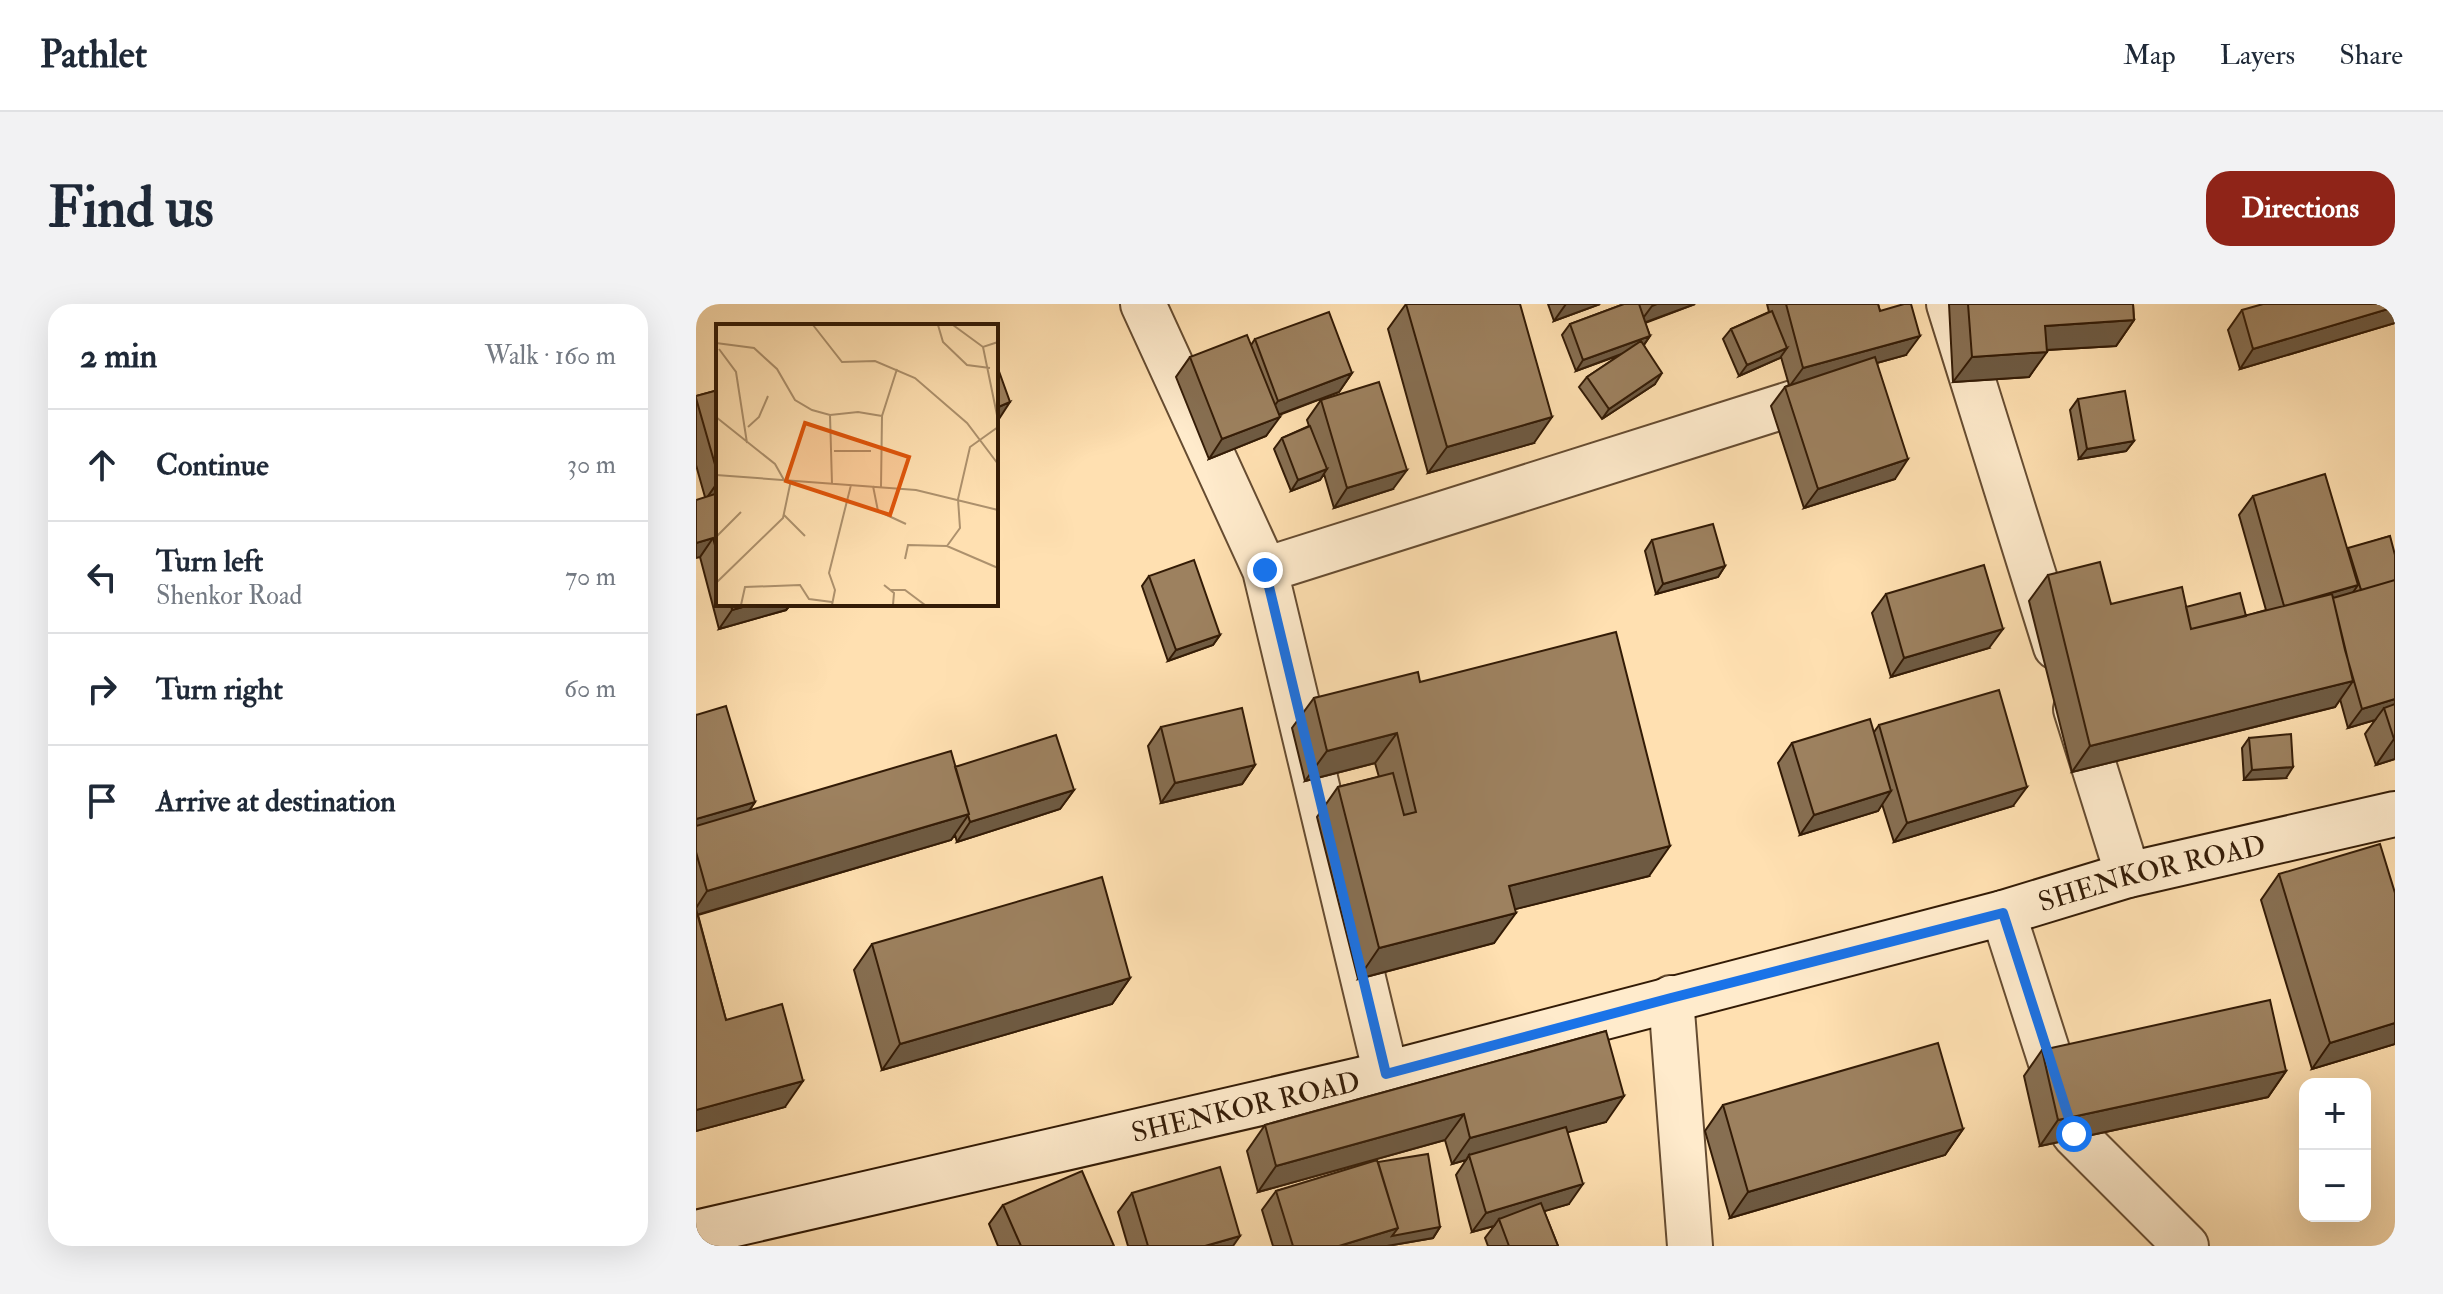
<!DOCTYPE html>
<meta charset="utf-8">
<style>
:root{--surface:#fff;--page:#f2f2f3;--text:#1f2937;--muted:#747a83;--line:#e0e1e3;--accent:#8f2418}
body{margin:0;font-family:"IM FELL Double Pica",serif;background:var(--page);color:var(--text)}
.controls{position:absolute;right:24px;bottom:24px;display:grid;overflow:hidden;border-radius:16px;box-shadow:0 8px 32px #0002}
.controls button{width:72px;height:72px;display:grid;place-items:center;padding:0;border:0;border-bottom:2px solid var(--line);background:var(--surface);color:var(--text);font:40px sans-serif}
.stop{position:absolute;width:24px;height:24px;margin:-18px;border:6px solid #1a73e8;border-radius:50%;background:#fff}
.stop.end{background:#1a73e8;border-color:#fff;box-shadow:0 2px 8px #0008}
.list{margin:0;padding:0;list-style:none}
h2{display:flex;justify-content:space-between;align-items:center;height:104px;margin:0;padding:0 32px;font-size:34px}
h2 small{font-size:26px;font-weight:400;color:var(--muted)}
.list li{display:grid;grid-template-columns:52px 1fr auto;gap:24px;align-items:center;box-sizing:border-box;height:112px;padding:0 32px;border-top:2px solid var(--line)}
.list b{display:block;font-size:30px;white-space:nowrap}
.list p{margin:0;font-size:26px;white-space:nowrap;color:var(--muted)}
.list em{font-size:26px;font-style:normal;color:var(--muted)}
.icon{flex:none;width:44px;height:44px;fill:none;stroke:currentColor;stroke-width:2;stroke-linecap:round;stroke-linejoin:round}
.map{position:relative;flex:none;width:1699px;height:942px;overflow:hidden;border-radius:24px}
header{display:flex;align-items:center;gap:48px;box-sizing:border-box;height:112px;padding:0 40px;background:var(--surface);border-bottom:2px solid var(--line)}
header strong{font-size:38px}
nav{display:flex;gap:44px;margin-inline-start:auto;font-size:28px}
.intro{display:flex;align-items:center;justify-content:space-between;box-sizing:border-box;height:192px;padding:0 48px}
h1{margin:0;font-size:56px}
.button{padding:20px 36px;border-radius:24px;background:var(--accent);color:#fff;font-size:28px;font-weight:700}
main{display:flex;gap:48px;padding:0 48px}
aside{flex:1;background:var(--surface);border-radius:24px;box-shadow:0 8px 32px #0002}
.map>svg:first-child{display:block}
</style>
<header>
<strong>Pathlet</strong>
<nav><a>Map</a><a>Layers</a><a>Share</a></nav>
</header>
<div class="intro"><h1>Find us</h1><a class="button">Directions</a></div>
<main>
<aside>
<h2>2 min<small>Walk · 160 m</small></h2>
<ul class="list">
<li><svg class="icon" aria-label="ahead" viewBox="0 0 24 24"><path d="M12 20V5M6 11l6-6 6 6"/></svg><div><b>Continue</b></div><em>30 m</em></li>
<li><svg class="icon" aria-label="left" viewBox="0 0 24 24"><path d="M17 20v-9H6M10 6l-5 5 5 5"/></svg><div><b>Turn left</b><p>Shenkor Road</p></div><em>70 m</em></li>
<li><svg class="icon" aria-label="right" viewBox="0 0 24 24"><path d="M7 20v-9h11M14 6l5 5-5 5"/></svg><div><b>Turn right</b></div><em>60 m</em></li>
<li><svg class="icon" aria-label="arrive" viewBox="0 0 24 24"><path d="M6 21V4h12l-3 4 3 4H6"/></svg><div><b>Arrive at destination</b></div></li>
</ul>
</aside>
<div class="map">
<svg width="1699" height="942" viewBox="0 0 1699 942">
<rect width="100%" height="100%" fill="#ffe0b1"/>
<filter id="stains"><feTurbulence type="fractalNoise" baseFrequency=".0025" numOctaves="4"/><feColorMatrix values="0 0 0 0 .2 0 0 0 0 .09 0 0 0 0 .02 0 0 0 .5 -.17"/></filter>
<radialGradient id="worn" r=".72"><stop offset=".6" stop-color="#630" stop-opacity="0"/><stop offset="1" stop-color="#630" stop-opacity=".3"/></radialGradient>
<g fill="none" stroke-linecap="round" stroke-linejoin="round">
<!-- street casing -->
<g stroke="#664c31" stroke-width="48">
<path id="street" d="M447,0L569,266L690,770
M1253,0L1360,343
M569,266L1110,95
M1380,405L1432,571
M1307,609L1378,830L1490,942
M975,694L994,942"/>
</g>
<!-- secondary casing -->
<g stroke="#331b06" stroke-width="48">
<g id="secondary">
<path id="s1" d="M0,929L690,770L1307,609L1432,571L1699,510"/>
</g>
</g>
<!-- street -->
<use href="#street" stroke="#ffebcc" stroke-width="44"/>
<!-- secondary -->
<use href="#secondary" stroke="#ffebcc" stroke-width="44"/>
</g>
<!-- wall -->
<path fill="#876f52" stroke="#331b06" stroke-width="2" d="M710,0L838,139L732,169L692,25Z
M852,0H904L858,17Z
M928,0H999L949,19L954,32L948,41L959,80L906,115L883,83L891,73L924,51L880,67L866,31L874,20Z
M1071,0H1182L1184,7L1210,51L1181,59L1199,175L1108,204L1075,102L1089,83L1093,81L1085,53L1084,54L1043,72L1027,35L1035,25L1073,8Z
M1253,0H1437L1438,16L1420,42L1351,46L1333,73L1257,78Z
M1699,0V19L1544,65L1532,26L1546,6Z
M559,35L656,69L643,88L583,111L570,132L513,155L480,73L494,53L555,41Z
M22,86V300H95L90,306L23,325L4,253L9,193L0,161V92Z
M1382,95L1438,137L1430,147L1383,155L1374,106Z
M625,96L697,185L638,204L628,170L624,176L595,187L578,145L586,134L613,122L611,116Z
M1557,192L1652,245L1694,232L1699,455L1680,461L1669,430L1679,416L1652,424L1644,395L1639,403L1376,468L1333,297L1352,271L1415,300L1550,312L1570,306L1543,211Z
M956,236L1029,262L1022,273L960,290L949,247Z
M453,272L524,331L517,341L472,357L446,282Z
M1190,290L1293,344L1195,373L1176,309Z
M724,378L953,572L819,605L798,639L662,675L621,513L642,483L683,473L679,459L609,477L596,424L618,394Z
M0,411L59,498L53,507L259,463L378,486L364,505L261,538L259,531L255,536L2,611L30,716L89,803L0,827Z
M1183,421L1317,502L1198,538L1186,500L1182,507L1104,531L1082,459L1096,439L1178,428Z
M465,423L559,461L546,480L465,499L452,442Z
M1553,434L1590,474L1548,476L1546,444Z
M1583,570L1699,589V740L1616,765L1565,596Z
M176,640L434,674L416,700L186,766L158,666Z
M910,727V818L871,828L873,900L848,907L862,942H792L789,934L798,922L776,928L760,871L770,856L756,860L749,836L562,888L551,847L569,821Z
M1346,746L1590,767L1572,793L1344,842L1328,772Z
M1027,801L1267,825L1249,851L1034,914L1009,827Z
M682,859L744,923L737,934L691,942H577L566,906L580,887Z
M436,889L537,942H432L422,908Z
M307,901L418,942H302L293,920Z"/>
<!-- shaded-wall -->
<path fill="#6e5a42" stroke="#331b06" stroke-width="2" d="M870,0H904L858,17Z
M961,0H999L942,21L956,2Z
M1699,3V19L1544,65L1557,45Z
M1438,16L1420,42L1331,47L1349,22Z
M954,32L947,42L880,67L887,56Z
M1224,32L1210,51L1093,83L1107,64Z
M1091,44L1084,54L1043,72L1051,61Z
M1351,48L1333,73L1257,78L1276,53Z
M656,69L643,88L568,116L582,97Z
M966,69L959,80L906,115L913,105Z
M314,98L301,118H300V104Z
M584,113L570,132L513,155L526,135Z
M856,113L838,139L732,169L751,143Z
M1438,137L1430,147L1383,155L1391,145Z
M1212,155L1199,175L1108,204L1122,185Z
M631,165L624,176L595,187L602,176Z
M711,166L697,185L638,204L651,184Z
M22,178V192L10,195Z
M17,234L4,253L0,254V239Z
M1029,262L1022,273L960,290L967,280Z
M1662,281L1649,300L1588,303Z
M57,300H95L90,306L23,325L36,306Z
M1307,325L1293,344L1195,373L1208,354Z
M524,331L517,341L472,357L480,346Z
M1657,377L1639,403L1376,468L1394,442Z
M1699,395V411L1688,404L1679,416L1652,424L1666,405Z
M701,429L679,459L609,477L631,447Z
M1698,435H1699V455L1680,461Z
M559,461L546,480L465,499L479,479Z
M1597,463L1590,474L1548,476L1556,466Z
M1331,483L1317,502L1198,538L1211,519Z
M378,486L364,505L261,538L274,518Z
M1195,487L1182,507L1104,531L1118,511Z
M59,498L41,524L0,536V515Z
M273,510L255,536L0,611V604L11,587Z
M974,542L953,572L792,612L813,582Z
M820,609L798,639L662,675L683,644Z
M434,674L416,700L186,766L204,740Z
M1699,719V740L1616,765L1634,739Z
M1590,767L1572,793L1344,842L1362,816Z
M107,777L89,803L0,827V806Z
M928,792L910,818L774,855L773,851L770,856L756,860L774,834Z
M768,810L749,836L562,888L580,862Z
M1267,825L1249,851L1034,914L1052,888Z
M887,880L873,900L805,920L803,915L798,922L776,928L790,909Z
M744,923L737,934L691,942H643L702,924Z
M544,932L537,942H509Z"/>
<!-- building -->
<path fill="#9d815f" stroke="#331b06" stroke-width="2" d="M710,0H824L856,113L751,143Z
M928,0H943L954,32L887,56L874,20Z
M1090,0H1182L1184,7L1208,0H1215L1224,32L1107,64Z
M1272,0H1437L1438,16L1349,22L1351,48L1276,53Z
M1567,0H1699V3L1557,45L1546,6Z
M1076,7L1091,44L1051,61L1035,25Z
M633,8L656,69L582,97L559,35Z
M551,31L584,113L526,135L494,53Z
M945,37L966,69L913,105L891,73Z
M1179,53L1212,155L1122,185L1089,83Z
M300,59L314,98L300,104Z
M683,78L711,166L651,184L625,96Z
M22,86V171L0,94V92Z
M1429,87L1438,137L1391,145L1382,95Z
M614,122L631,165L602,176L586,134Z
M1629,170L1662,281L1588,302L1557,192Z
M22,189V252L17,234L0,239V196Z
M1017,220L1029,262L967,280L956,236Z
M1694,232L1699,251V276L1665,286L1652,244Z
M498,256L524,331L480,346L453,272Z
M1404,258L1415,300L1486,283L1495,325L1636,290L1657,377L1394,442L1352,271Z
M1288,261L1307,325L1208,354L1190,290Z
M1699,276V395L1666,405L1649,346L1637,294Z
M1544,289L1550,312L1495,325L1490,303Z
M35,300H57L36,306Z
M920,328L974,542L813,582L820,609L683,644L642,483L697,469L708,511L720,508L701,429L631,447L618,394L722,368L724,378Z
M1303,386L1331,483L1211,519L1183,421Z
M1699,400V435H1698L1688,404Z
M30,402L59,498L0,515V411Z
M546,404L559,461L479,479L465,423Z
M1174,415L1195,487L1118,511L1096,439Z
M1595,430L1597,463L1556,466L1553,434Z
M360,431L378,486L274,518L272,511L273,510L259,463Z
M255,447L273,510L11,587L0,548V522Z
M1684,540L1699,589V719L1634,739L1583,570Z
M406,573L434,674L204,740L176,640Z
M0,605L30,716L86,700L107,777L0,806Z
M1574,696L1590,767L1362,816L1346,746Z
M910,727L928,792L774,834L768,810L580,862L569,821Z
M1242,739L1267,825L1052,888L1027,801Z
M870,823L887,880L790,909L773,851Z
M732,850L744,923L696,932L702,924L682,858Z
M681,856L702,924L643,942H597L580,887Z
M524,863L544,932L509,942H452L436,889Z
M386,867L418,942H325L307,901Z
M845,899L862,942H813L803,915Z"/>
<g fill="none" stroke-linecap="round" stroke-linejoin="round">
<!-- route -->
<path stroke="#1a73e8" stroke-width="10" d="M569,266L690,770L975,694L1307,609L1378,830"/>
</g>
<g text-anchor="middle" stroke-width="8" stroke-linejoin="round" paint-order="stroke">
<!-- street labels -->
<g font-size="28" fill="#331b06" stroke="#ffebcc">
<text dy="10" stroke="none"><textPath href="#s1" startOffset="1500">SHENKOR ROAD</textPath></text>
<text dy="10" stroke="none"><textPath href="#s1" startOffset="564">SHENKOR ROAD</textPath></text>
</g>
</g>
<!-- overview -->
<g transform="translate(20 20)">
<rect width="282" height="282" fill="#ffe0b1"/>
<path fill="none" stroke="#ad916d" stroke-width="2" d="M97,1L126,38L159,37L199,54L251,99L282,140M222,1L227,18L251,41L274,44M237,1L267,23L282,18M0,19L38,24L61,45L79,76L96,86L114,91L142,88L166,92M267,23L282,96M3,25L20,48L31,119M114,91L116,160M0,93L59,140L68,156M32,103L43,93L52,72M118,127H155M0,151L200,166L282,186M157,162L162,187L190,200M165,163L166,92L181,45M68,191L89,212M0,213L25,188M231,222L244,204L242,175L254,123L282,103M189,235L192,221L231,222L282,244M0,259L67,194L75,156M168,261L178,269L177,281M174,266H189L209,281M25,281L29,263L84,261L93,275L116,278M116,281L119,266L113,249L135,161"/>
<path fill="#df560c" fill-opacity="0.15" stroke="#df560c" stroke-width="4" d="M89,99L193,133L174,191L70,157Z"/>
<rect width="282" height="282" fill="none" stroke="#331b06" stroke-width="4"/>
</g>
<rect width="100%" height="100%" filter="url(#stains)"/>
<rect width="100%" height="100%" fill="url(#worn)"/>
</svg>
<div class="controls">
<button>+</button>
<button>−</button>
</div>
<div class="stop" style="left:1378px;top:830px"></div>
<div class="stop end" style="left:569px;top:266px"></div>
</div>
</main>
